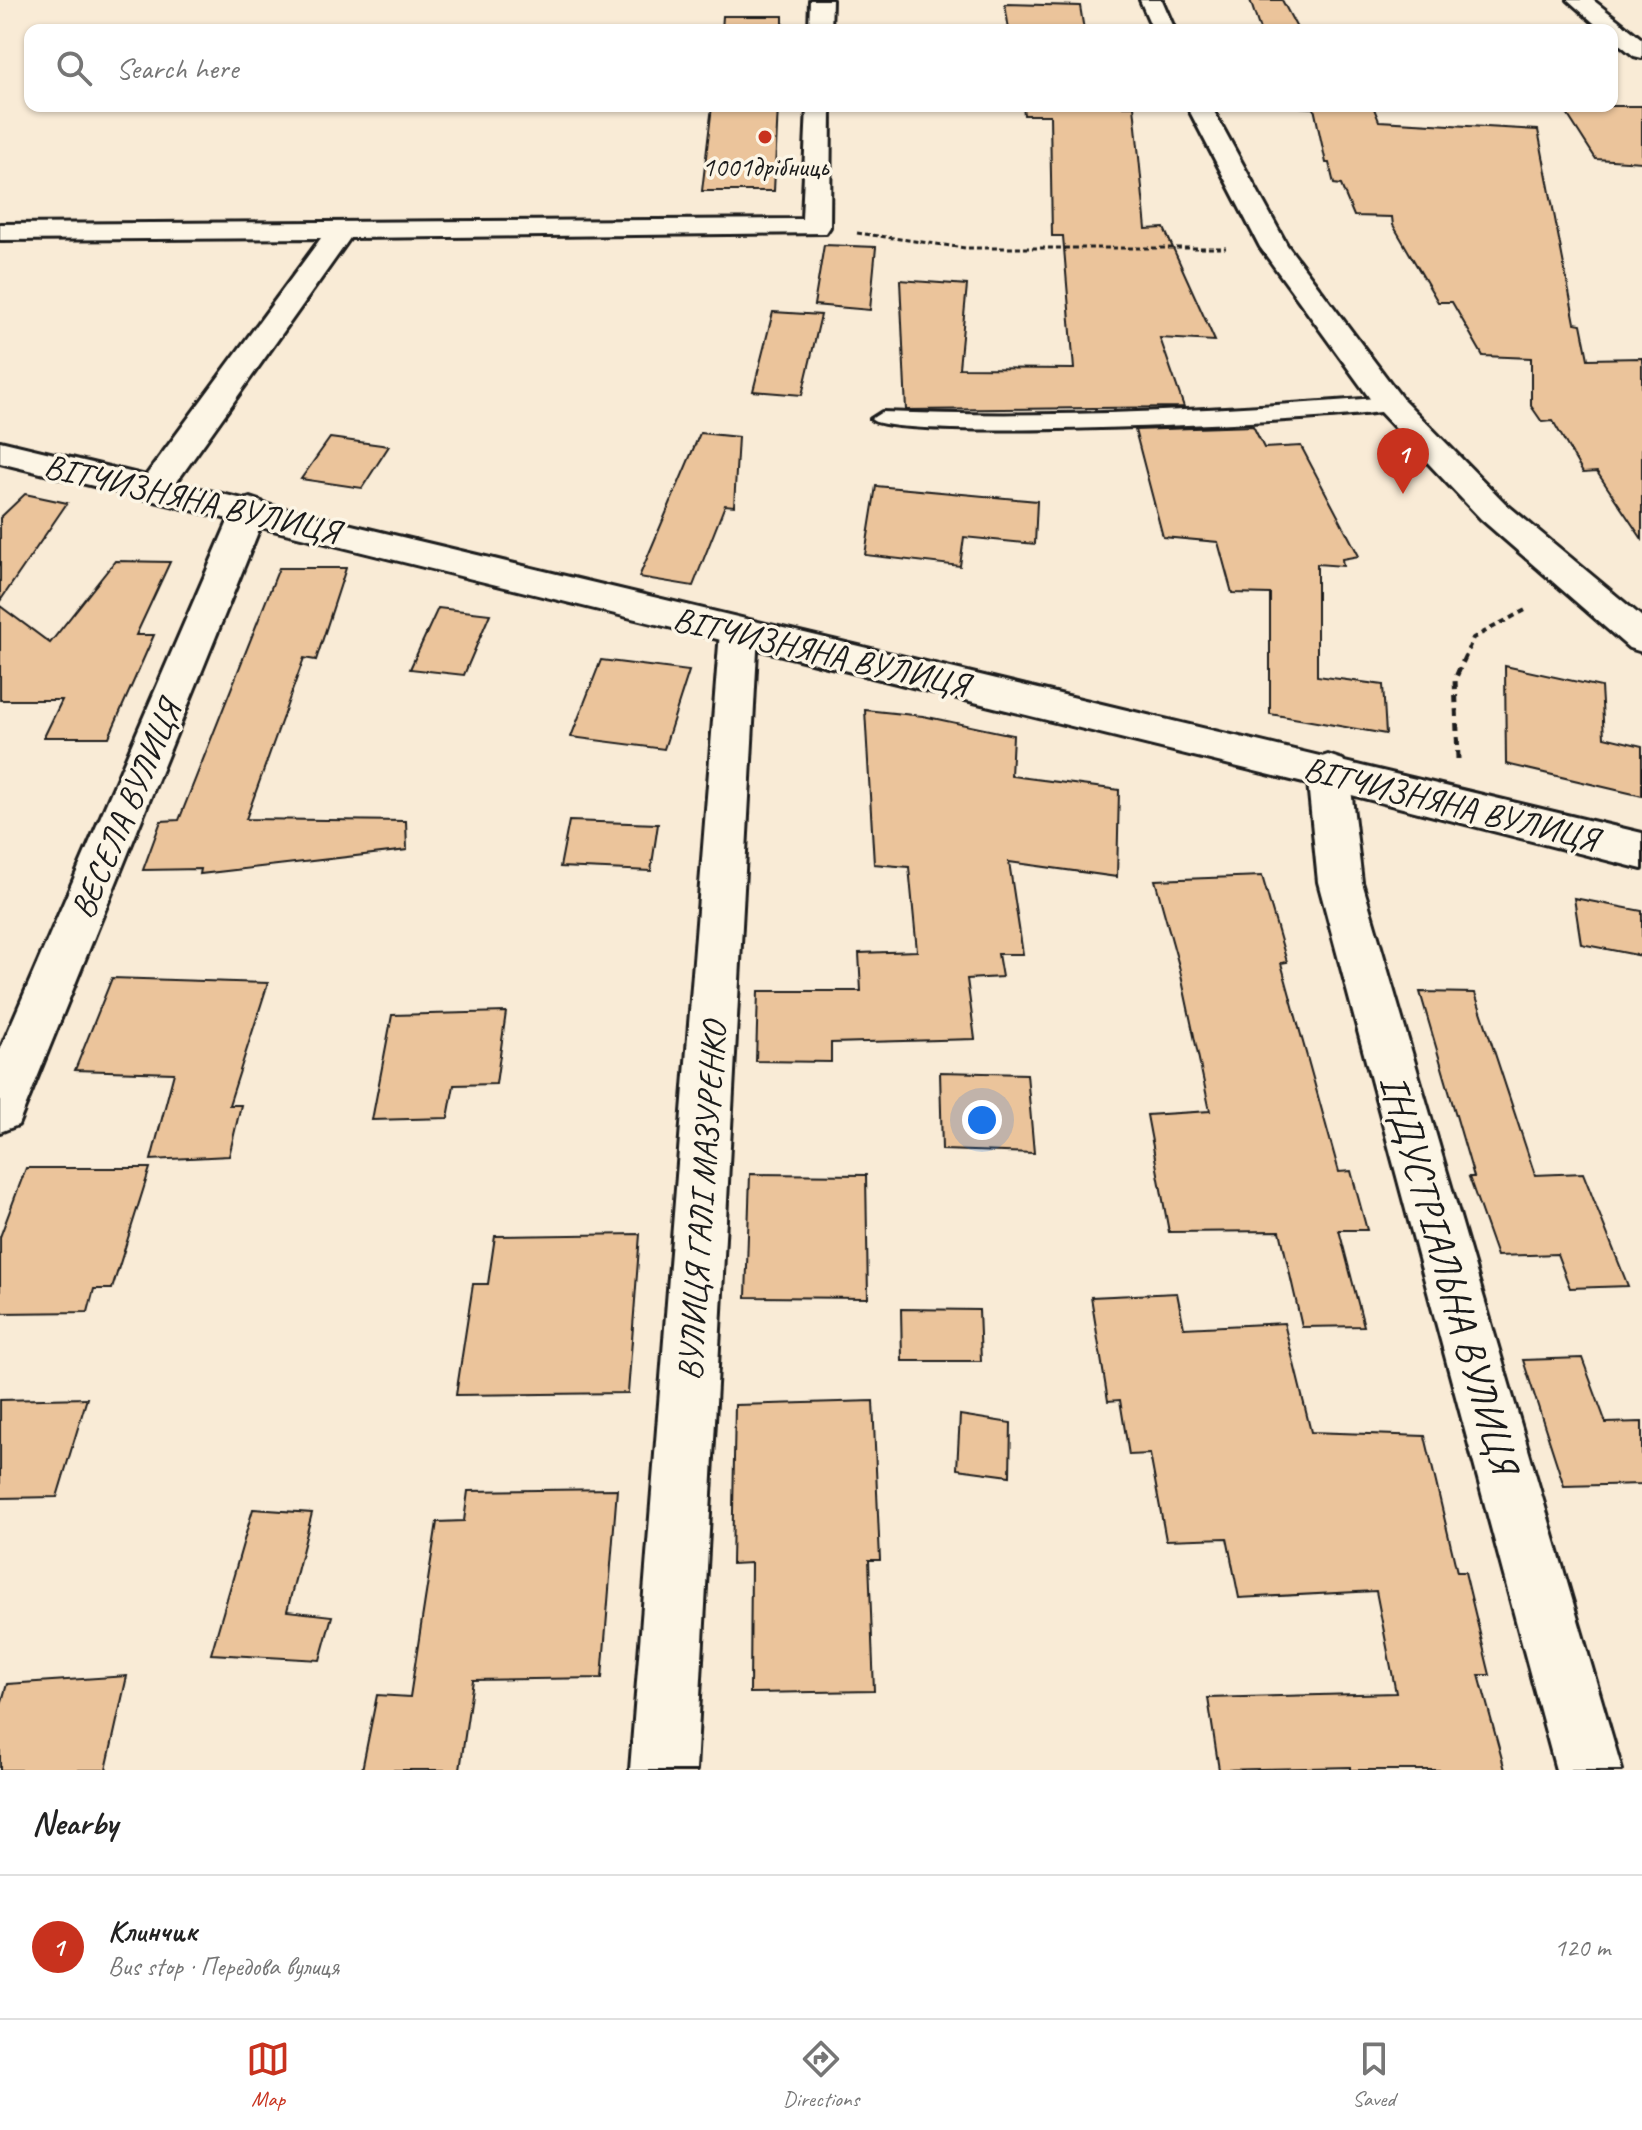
<!DOCTYPE html>
<meta charset="utf-8">
<style>
:root{--surface:#fff;--page:#f6f6f6;--text:#222;--muted:#767676;--line:#e0e0e0;--accent:#c8321e}
body{margin:0;font-family:Caveat,sans-serif;background:var(--page);color:var(--text)}
.you{position:absolute;left:982px;top:1120px;width:28px;height:28px;margin:-20px;border:6px solid #fff;border-radius:50%;background:#1a73e8;box-shadow:0 0 0 12px #1a73e833}
.badge{display:grid;place-items:center;width:52px;height:52px;border-radius:50%;background:var(--accent);color:#fff;font-size:26px;font-weight:700}
.pin{position:absolute;translate:-50% -66px;filter:drop-shadow(0 2px 4px #0008)}
.pin::after{content:'';position:absolute;top:42px;width:28px;height:24px;background:inherit;clip-path:polygon(0 0,100% 0,50% 100%)}
.list{margin:0;padding:0;list-style:none}
h2{display:flex;justify-content:space-between;align-items:center;height:104px;margin:0;padding:0 32px;font-size:34px}
h2 small{font-size:26px;font-weight:400;color:var(--muted)}
.list li{display:grid;grid-template-columns:52px 1fr auto;gap:24px;align-items:center;box-sizing:border-box;height:144px;padding:0 32px;border-top:2px solid var(--line)}
.list b{display:block;font-size:30px;white-space:nowrap}
.list p{margin:0;font-size:26px;white-space:nowrap;color:var(--muted)}
.list em{font-size:26px;font-style:normal;color:var(--muted)}
.icon{flex:none;width:44px;height:44px;fill:none;stroke:currentColor;stroke-width:2;stroke-linecap:round;stroke-linejoin:round}
.map{position:relative;flex:none;width:1642px;height:1770px;overflow:hidden}
.search{position:absolute;background:var(--surface);box-shadow:0 2px 6px #0004;left:24px;right:24px;top:24px;height:88px;display:flex;align-items:center;gap:20px;box-sizing:border-box;padding:0 28px;border-radius:16px;color:var(--muted);font-size:30px}
.sheet{height:248px;background:var(--surface)}
nav{display:flex;justify-content:space-around;align-items:center;box-sizing:border-box;height:112px;border-top:2px solid var(--line);background:var(--surface);font-size:22px;color:var(--muted)}
nav a{display:grid;justify-items:center;gap:4px}
nav .on{color:var(--accent)}
.map>svg:first-child{display:block}
</style>
<div class="map">
<svg width="1642" height="1770" viewBox="0 0 1642 1770">
<rect width="100%" height="100%" fill="#f9ebd6"/>
<filter id="ink" filterUnits="userSpaceOnUse"><feTurbulence type="fractalNoise" baseFrequency=".0125" numOctaves="2"/><feDisplacementMap in="SourceGraphic" scale="16" xChannelSelector="R" yChannelSelector="G"/><feConvolveMatrix kernelMatrix="1 2 1 2 8 2 1 2 1" color-interpolation-filters="sRGB"/></filter>
<g filter="url(#ink)">
<!-- building -->
<path fill="#ebc49b" stroke="#1c1c1c" stroke-width="2" d="M1250,0H1282L1298,30H1260Z
M1005,4L1080,6L1084,30H1009Z
M723,16H783V30H722Z
M712,106H778L774,191H702Z
M1023,106H1134L1146,229L1164,228L1215,341L1160,338L1184,407L906,410L900,280L967,285L959,368L1074,369L1063,236H1052L1050,115H1024Z
M1284,106H1373L1379,121L1538,130L1575,323L1581,324L1588,359L1642,358V539L1597,472L1583,473L1553,421L1542,422L1531,406V358L1483,356L1452,302H1438L1393,225L1392,217L1354,216L1341,185L1334,184L1329,163H1326L1314,108Z
M1562,106H1642V162L1596,159Z
M824,245L876,247L870,310L814,305Z
M773,312L821,315L802,395L753,391Z
M1253,426L1264,448L1301,446L1359,556L1342,559L1343,566L1317,564V676L1383,685L1386,734L1270,714V594L1232,593L1218,542L1163,537L1135,430Z
M700,433L738,437L734,506L725,505L693,586L639,577Z
M330,438L389,446L362,488L301,479Z
M876,486L1037,501L1035,544L964,537L960,566L865,555Z
M25,494L67,503L0,601V518Z
M115,561L170,562L136,635H154L109,737H44L62,700H0V606L50,643Z
M279,568H346L316,660L304,658L246,819L406,821L407,850L200,874L201,869L143,870L161,821L179,820Z
M438,608L490,614L464,675L410,669Z
M601,660L689,671L664,749L571,737Z
M1505,666L1601,687L1604,737L1642,746V796L1506,764Z
M865,710L923,716L1013,735L1011,776L1119,790L1117,877L1009,862L1023,954H998L1002,977L967,979L975,1039L831,1043V1062L756,1061L758,991H861L859,953L917,951L909,867L874,864Z
M569,821L658,824L651,871L560,867Z
M1262,876L1287,962L1281,963L1339,1172L1351,1171L1367,1230H1339L1364,1326L1302,1327L1280,1231L1169,1232L1147,1115L1210,1111L1179,966L1155,880Z
M1574,898L1642,911V956L1581,944Z
M112,978L268,983L229,1105H241L229,1156L151,1160L174,1073L75,1070Z
M1420,992L1475,993L1535,1175L1583,1173L1628,1286L1570,1288L1557,1254L1497,1256L1469,1177H1474Z
M506,1012L496,1084L454,1085L448,1118L372,1120L392,1015Z
M940,1072L1027,1074L1034,1153L942,1150Z
M26,1168H150L112,1289H94L88,1312L0,1313V1237Z
M750,1174L866,1175L868,1298L746,1297Z
M640,1234L628,1393L456,1395L473,1284H488L495,1236Z
M1177,1293L1184,1328L1284,1323L1311,1432L1425,1436L1457,1572H1465L1490,1675H1479L1505,1770H1351V1767L1219,1770L1208,1698L1396,1693L1376,1591L1239,1598L1227,1538L1166,1540L1150,1454L1129,1455L1120,1400L1108,1401L1091,1297Z
M901,1309L979,1310L981,1361H902Z
M1582,1358L1606,1423L1642,1422V1484L1564,1486L1523,1360Z
M87,1398L57,1497L0,1498V1400Z
M873,1401L880,1560H869L874,1691L750,1693L751,1563L732,1564L735,1405Z
M960,1415L1011,1423L1010,1476L957,1469Z
M617,1489L602,1678L473,1680L460,1770H362L377,1695L410,1697L437,1522L464,1521L468,1491Z
M253,1509L312,1513L287,1611L332,1616L320,1660L211,1654Z
M127,1676L106,1770H0V1708L7,1684Z"/>
<g fill="none" stroke-linecap="round" stroke-linejoin="round">
<!-- service casing -->
<g stroke="#1c1c1c" stroke-width="6">
<path id="service" d="M1390,397L1398,399L1401,404L1398,409C1347,422 887,442 871,419L882,412C1052,419 1221,410 1390,397Z"/>
</g>
<!-- minor casing -->
<g stroke="#1c1c1c" stroke-width="6">
<path id="minor" d="M810,0H832L831,30H809Z
M1568,0H1593L1642,39V58L1634,56L1612,38V30H1602Z
M807,106H831L830,227L826,233L350,238L166,497L154,500L142,497L137,489L142,481L321,238L0,240V224L802,219Z
M250,498L262,502L267,510L18,1125L0,1132V1050L233,510L238,502Z
M739,618L752,622L758,632L696,1770H630L720,632L726,622Z
M1328,755L1343,760L1349,772L1362,882L1622,1770H1556L1318,882L1307,772L1313,760Z"/>
</g>
<!-- tertiary casing -->
<g stroke="#1c1c1c" stroke-width="6">
<path id="tertiary" d="M0,441L1642,833V869L1328,789L0,463Z"/>
</g>
<!-- secondary casing -->
<g stroke="#1c1c1c" stroke-width="6">
<path id="secondary" d="M1140,0H1162L1175,30H1153Z
M1187,106H1211L1287,245L1401,397L1505,503L1642,617V652L1629,648L1481,519L1379,411L1260,247Z"/>
</g>
<!-- path-far2 -->
<path stroke="#1c1c1c" stroke-width="3" stroke-dasharray="5 3" stroke-linecap="butt" d="M857,233L965,248H1226"/>
<!-- path-far1 -->
<path stroke="#1c1c1c" stroke-width="4" stroke-dasharray="6 5" stroke-linecap="butt" d="M1468,650L1473,638L1529,608"/>
<!-- path -->
<path stroke="#1c1c1c" stroke-width="5" stroke-dasharray="8 6" stroke-linecap="butt" d="M1458,759L1455,679L1469,648"/>
<!-- service -->
<use href="#service" fill="#fcf5e5" fill-rule="evenodd"/>
<!-- minor -->
<use href="#minor" fill="#fcf5e5" fill-rule="evenodd"/>
<!-- tertiary -->
<use href="#tertiary" fill="#fcf5e5" fill-rule="evenodd"/>
<!-- secondary -->
<use href="#secondary" fill="#fcf5e5" fill-rule="evenodd"/>
</g>
</g>
<!-- markers -->
<circle fill="#c8321e" stroke="#fcf5e5" stroke-width="3" cx="765" cy="137" r="8"/>
<g text-anchor="middle" stroke-width="7" stroke-linejoin="round" paint-order="stroke">
<!-- far-poi labels -->
<g font-size="28" fill="#1c1c1c" stroke="#fcf5e5">
<text x="765" y="176">1001дрібниць</text>
</g>
<!-- street labels -->
<g font-size="34" fill="#1c1c1c" stroke="#fcf5e5">
<text transform="translate(192 498) rotate(13)" y="12">ВІТЧИЗНЯНА ВУЛИЦЯ</text>
<text transform="translate(821 651) rotate(13)" y="12">ВІТЧИЗНЯНА ВУЛИЦЯ</text>
<text transform="translate(1451 803) rotate(14)" y="12">ВІТЧИЗНЯНА ВУЛИЦЯ</text>
<text transform="translate(125 809) rotate(-67)" y="12">ВЕСЕЛА ВУЛИЦЯ</text>
<text transform="translate(701 1201) rotate(-86)" y="12">ВУЛИЦЯ ГАЛІ МАЗУРЕНКО</text>
</g>
<!-- near-street labels -->
<g font-size="40" fill="#1c1c1c" stroke="#fcf5e5">
<text transform="translate(1450 1273) rotate(74)" y="14">ІНДУСТРІАЛЬНА ВУЛИЦЯ</text>
</g>
</g>
</svg>
<div class="you"></div>
<div class="pin badge" style="left:1403px;top:494px">1</div>
<div class="search"><svg class="icon" aria-label="search" viewBox="0 0 24 24"><circle cx="10" cy="10" r="6"/><path d="M15 15l6 6"/></svg>Search here</div>
</div>
<section class="sheet">
<h2>Nearby<small></small></h2>
<ul class="list">
<li><span class="badge">1</span><div><b>Клинчик</b><p>Bus stop · Передова вулиця</p></div><em>120 m</em></li>
</ul>
</section>
<nav>
<a class="on"><svg class="icon" aria-label="map" viewBox="0 0 24 24"><path d="M3 6l6-2 6 2 6-2v14l-6 2-6-2-6 2zM9 4v14M15 6v14"/></svg>Map</a>
<a><svg class="icon" aria-label="directions" viewBox="0 0 24 24"><path d="M12 3l9 9-9 9-9-9zM9 14v-3h6M13 9l2 2-2 2"/></svg>Directions</a>
<a><svg class="icon" aria-label="saved" viewBox="0 0 24 24"><path d="M7 4h10v16l-5-4-5 4z"/></svg>Saved</a>
</nav>
